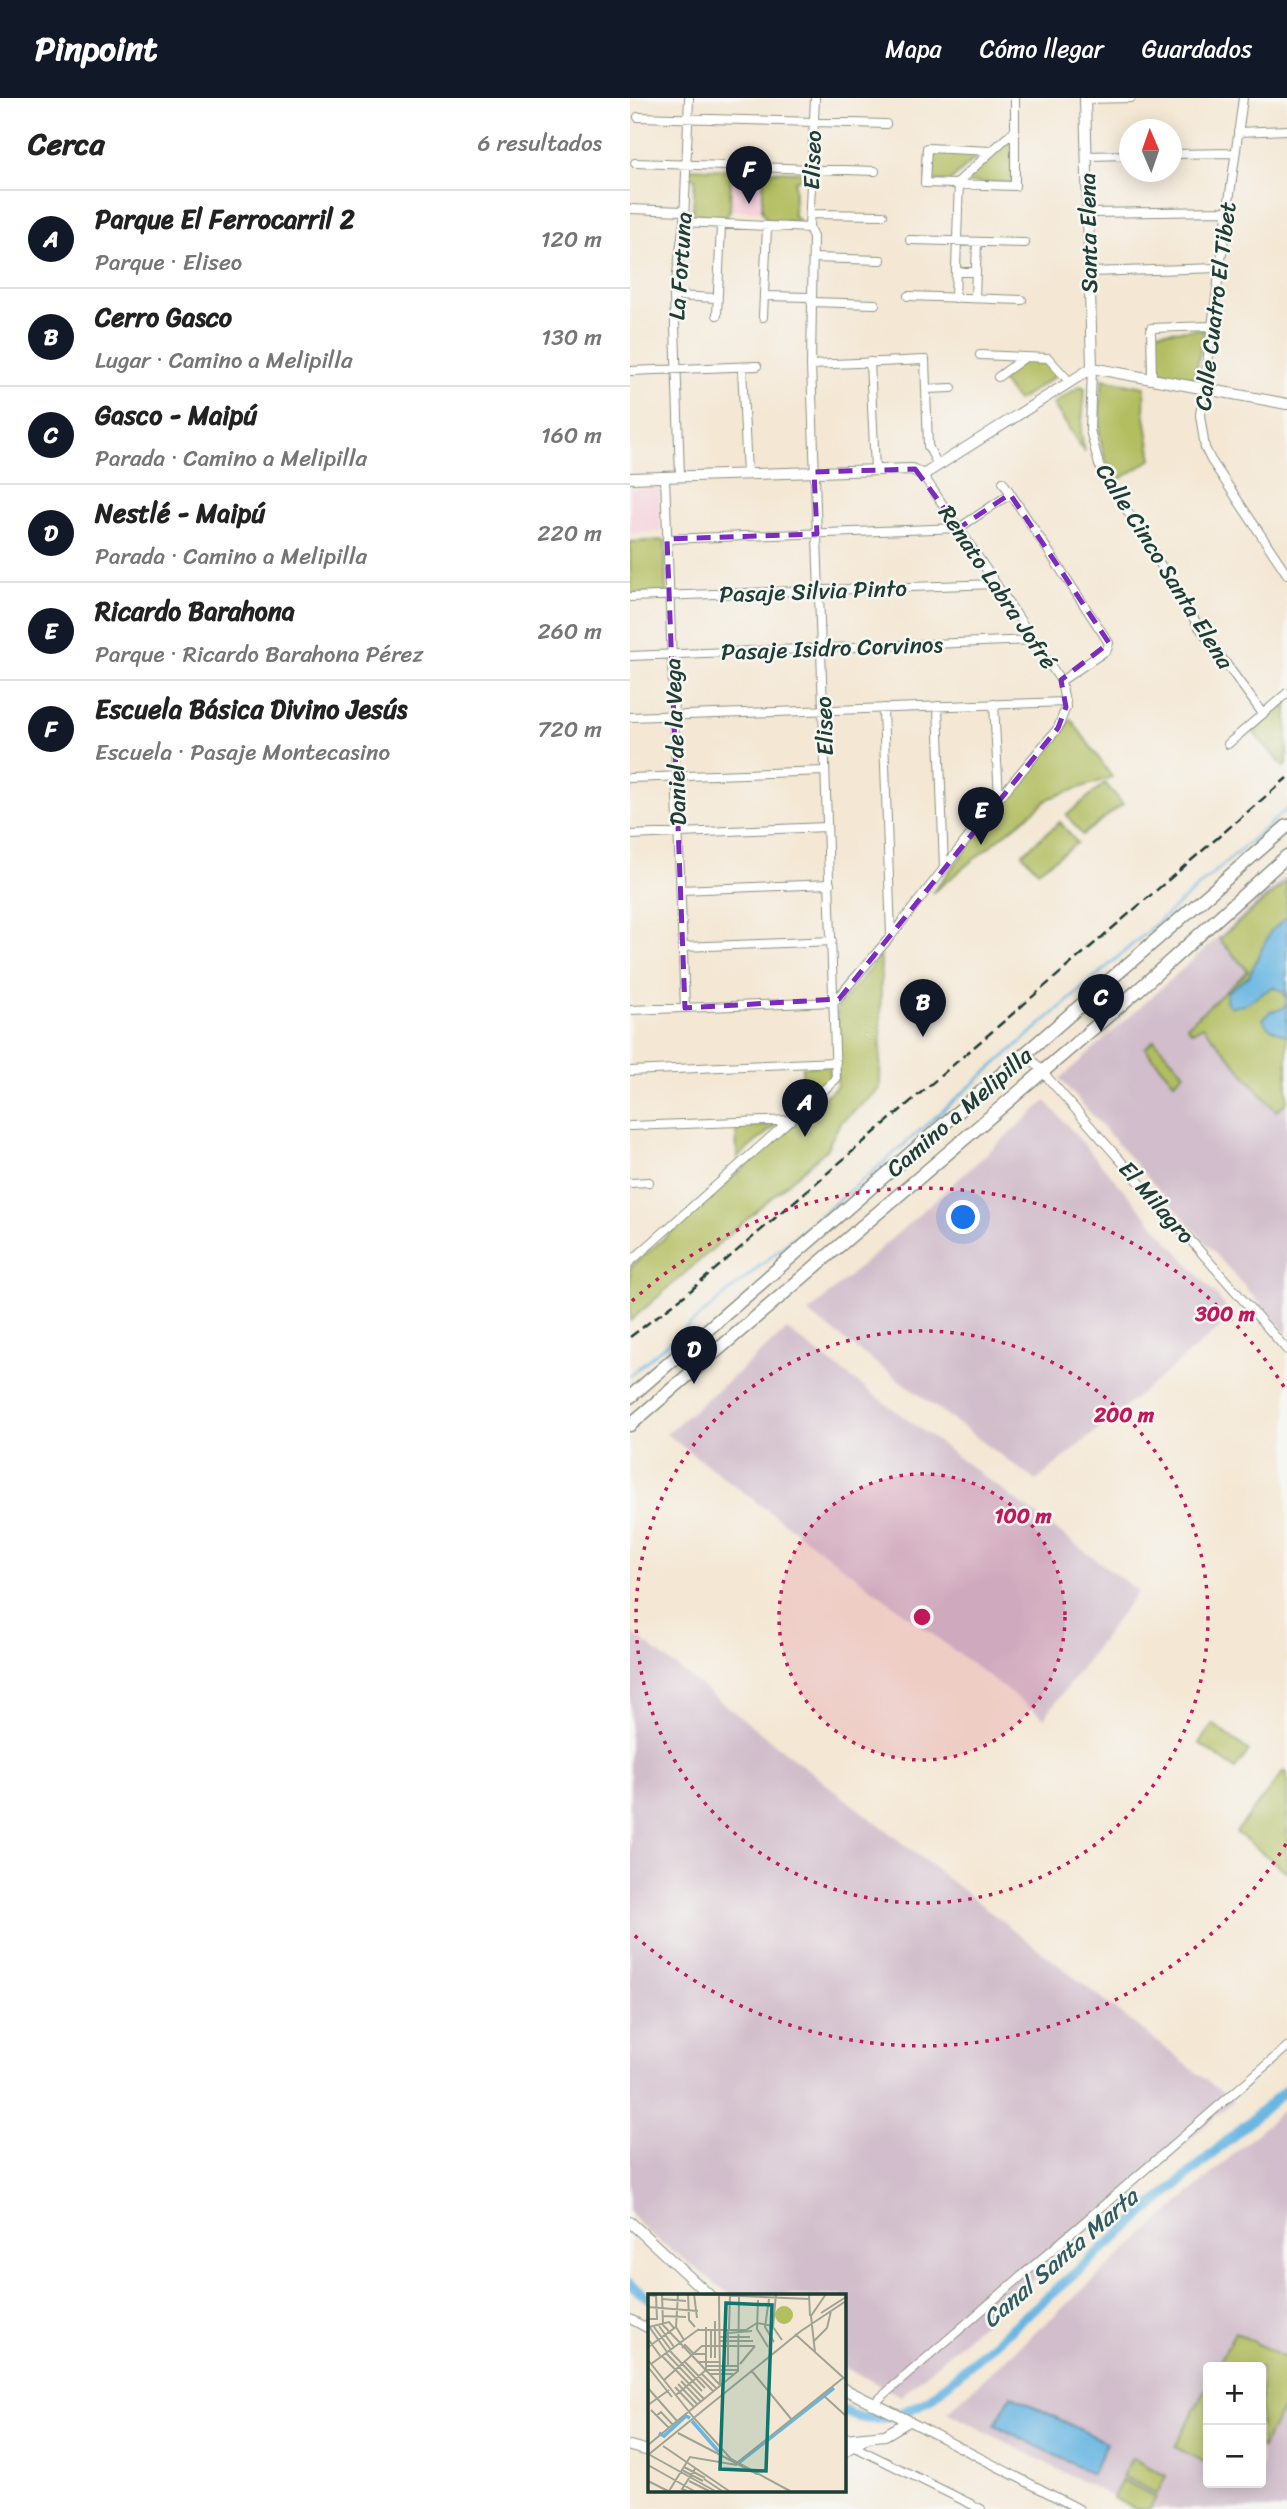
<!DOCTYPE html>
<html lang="es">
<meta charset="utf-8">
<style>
:root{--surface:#fff;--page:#f2f2f2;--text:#222;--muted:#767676;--line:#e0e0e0;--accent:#111827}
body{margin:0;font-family:Sriracha,sans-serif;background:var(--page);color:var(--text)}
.controls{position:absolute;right:21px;bottom:21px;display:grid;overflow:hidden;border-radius:7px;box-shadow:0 4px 18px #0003}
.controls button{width:63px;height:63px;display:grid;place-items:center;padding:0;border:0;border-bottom:2px solid var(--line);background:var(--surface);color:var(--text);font:35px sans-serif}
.compass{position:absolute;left:489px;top:21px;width:63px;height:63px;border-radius:50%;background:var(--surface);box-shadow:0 4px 18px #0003;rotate:358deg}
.you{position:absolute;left:334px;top:1120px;width:24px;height:24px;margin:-18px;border:5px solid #fff;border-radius:50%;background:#1a73e8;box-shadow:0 0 0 10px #1a73e833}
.badge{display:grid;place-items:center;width:46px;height:46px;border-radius:50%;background:var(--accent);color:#fff;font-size:23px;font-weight:700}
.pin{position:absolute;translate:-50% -58px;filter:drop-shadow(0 2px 4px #0008)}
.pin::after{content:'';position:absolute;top:37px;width:24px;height:21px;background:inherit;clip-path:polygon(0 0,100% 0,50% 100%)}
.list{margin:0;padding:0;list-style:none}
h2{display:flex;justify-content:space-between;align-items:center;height:91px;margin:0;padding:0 28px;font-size:30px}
h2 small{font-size:23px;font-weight:400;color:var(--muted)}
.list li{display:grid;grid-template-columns:46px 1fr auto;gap:21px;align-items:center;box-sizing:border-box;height:98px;padding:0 28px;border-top:2px solid var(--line)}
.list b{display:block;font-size:26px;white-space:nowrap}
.list p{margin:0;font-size:23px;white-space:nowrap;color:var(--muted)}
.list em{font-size:23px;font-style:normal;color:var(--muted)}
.map{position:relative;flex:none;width:657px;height:2411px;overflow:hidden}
header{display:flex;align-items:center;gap:42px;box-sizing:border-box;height:98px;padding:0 35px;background:var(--accent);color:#fff}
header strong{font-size:33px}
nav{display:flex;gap:38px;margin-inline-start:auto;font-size:24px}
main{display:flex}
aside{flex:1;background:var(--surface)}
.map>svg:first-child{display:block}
</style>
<header>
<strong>Pinpoint</strong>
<nav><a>Mapa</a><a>Cómo llegar</a><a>Guardados</a></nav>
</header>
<main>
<aside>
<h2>Cerca<small>6 resultados</small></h2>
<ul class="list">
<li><span class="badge">A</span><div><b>Parque El Ferrocarril 2</b><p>Parque · Eliseo</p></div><em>120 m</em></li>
<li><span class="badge">B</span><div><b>Cerro Gasco</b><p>Lugar · Camino a Melipilla</p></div><em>130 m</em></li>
<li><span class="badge">C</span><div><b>Gasco - Maipú</b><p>Parada · Camino a Melipilla</p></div><em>160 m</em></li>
<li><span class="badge">D</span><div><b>Nestlé - Maipú</b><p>Parada · Camino a Melipilla</p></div><em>220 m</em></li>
<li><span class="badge">E</span><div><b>Ricardo Barahona</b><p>Parque · Ricardo Barahona Pérez</p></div><em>260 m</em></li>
<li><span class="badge">F</span><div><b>Escuela Básica Divino Jesús</b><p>Escuela · Pasaje Montecasino</p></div><em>720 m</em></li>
</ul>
</aside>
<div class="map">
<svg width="657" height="2411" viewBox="0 0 657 2411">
<rect width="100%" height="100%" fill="#f6f6f2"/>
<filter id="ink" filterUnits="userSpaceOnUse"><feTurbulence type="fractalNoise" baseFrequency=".0143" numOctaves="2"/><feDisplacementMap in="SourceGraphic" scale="14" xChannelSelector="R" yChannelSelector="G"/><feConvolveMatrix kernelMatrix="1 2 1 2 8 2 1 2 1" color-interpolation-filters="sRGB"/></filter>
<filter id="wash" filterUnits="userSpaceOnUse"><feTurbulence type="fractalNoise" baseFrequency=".00686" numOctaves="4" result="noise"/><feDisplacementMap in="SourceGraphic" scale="28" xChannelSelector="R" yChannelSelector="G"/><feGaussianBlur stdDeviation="1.57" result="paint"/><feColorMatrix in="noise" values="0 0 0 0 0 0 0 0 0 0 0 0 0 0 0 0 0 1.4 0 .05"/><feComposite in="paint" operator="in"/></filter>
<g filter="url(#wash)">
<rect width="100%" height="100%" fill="#f4e7d3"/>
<!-- built -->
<path fill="#f5cfda" d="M101,72L134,73L132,113L100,112Z
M29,390L31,434L0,435V391Z"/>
<!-- industrial -->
<path fill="#d1bdcb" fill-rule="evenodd" d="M657,777V1236L430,981Z
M416,1003L604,1218L406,1383L178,1215Z
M157,1232L508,1493L414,1620L36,1336Z
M0,1533L603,2003L271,2298L214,2269V2198L101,2197L16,2133L0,2114Z
M657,2008V2411H506L317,2314ZM578,2269H631V2385H578Z"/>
<!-- green -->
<path fill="#b2be60" stroke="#687e4a" stroke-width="2" d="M382,39V84L337,85L335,80Z
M299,52L351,55L319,84L297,82Z
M56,70L101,72L100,112L96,120L54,116L63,112L65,81L56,75Z
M134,73L172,74V80L165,83L164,118L170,124L137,122L132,113Z
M574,231L565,280L524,273V234Z
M396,261L415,263L427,277L387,303L369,280Z
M473,281L515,289L514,312L522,361L487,383C464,350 468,320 473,281Z
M450,288L455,290L451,335L455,355L423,306Z
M35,442L36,495L0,496V444Z
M657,604V666L654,669L623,634Z
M441,621L482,679L420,700L302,795Z
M475,685L493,706L452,737L437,717Z
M430,724L447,745L408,773L392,756Z
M657,783V1004L646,1013L573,928L562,934L557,928L618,873L589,841Z
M251,858L250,991L210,1025L196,1052L0,1223V1170L207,988V909Z
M524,942L554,975L544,984L515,950Z
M200,967V980L173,1002L172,969Z
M146,1027L107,1060L106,1028Z
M583,1626L619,1653L605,1671L569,1645Z
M654,1673L657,1675V1774L606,1734Z
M605,2234L657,2261V2302L631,2352V2269H587Z
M578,2286V2366L545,2349Z
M502,2360L536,2378L527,2396L492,2378Z
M492,2382L526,2399L520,2411H505L483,2400Z"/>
<!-- water -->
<path fill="#69b6e2" stroke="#447a8b" stroke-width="2" d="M657,819V903L654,894L643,889L614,907L601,909L596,903L597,894L619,878L640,834Z
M657,904V938L638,929L633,921L640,914L654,910Z
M381,2297L477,2345L462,2376L365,2327Z"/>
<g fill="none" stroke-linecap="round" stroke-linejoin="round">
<!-- stream -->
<path stroke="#69b6e2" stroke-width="2.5" d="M0,1277L254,1064L657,711"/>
<!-- canal -->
<path stroke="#69b6e2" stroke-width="10" d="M0,2187L19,2200
M214,2313C245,2330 271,2317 300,2301L657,1991"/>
</g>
</g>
<g filter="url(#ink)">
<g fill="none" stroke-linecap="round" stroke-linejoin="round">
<!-- minor casing -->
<g stroke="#8a9284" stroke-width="10">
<path id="minor" d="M613,0L570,317L575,350L581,362L657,476
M455,1L501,0
M8,19L256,26
M608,34L657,32
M361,53L297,50L295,85L385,88V0
M542,56L605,55
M457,58L500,57
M5,65L245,73
M0,111L54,113
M458,115L596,113
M180,116L253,117
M54,124L179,130
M280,142L395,145
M183,160L251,162
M326,174H346
M459,174L589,170
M44,198L87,200
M134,198L181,199
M278,198L392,202
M325,200L329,83L384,33
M345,200L347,144
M181,204L245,206
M87,217L91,127
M133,219L137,129
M350,257L418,260L438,282
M240,264L245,372
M181,267L295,262L298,348L308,367
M112,269L117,376
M462,270L460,332L469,367L569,529L633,616
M0,273L127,268
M368,279L394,260
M522,281L521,230L581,228
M296,291L322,290
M50,378L44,198L54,124L59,0
M35,379L55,910
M373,384L479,545L477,552L431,583
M37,441L329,430L380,396
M0,499L366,486
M0,558L403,542
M364,606L369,700
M308,608L314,770
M253,610L261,838
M0,619L436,604
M598,646L657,595
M0,680L195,673
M0,737L197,729
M51,792L200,786
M53,849L202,843
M204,904L261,838L369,700L428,630L436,609L431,583L293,377
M0,912L204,904
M396,955L657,1252
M0,973L206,964
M0,1028L161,1022
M0,1085L19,1084
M0,1164L206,981L181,267L183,139L179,130L185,0
M0,2221L19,2231
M242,2307L657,1949
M279,2323L449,2411
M219,2346L351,2411"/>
</g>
<!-- tertiary casing -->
<g stroke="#8a9284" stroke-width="12">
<path id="tertiary" d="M455,0L462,270
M0,380L282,371L293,377L462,270L657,306
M0,2124L80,2198
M214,2291L279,2323L255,2337L214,2341
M0,2348L19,2353
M214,2354L238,2339"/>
</g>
<!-- primary casing -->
<g stroke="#8a9284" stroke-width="15">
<path id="primary" d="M0,1299L657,728
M0,1327L507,893L657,758"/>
</g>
<!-- minor -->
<use href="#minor" stroke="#fff" stroke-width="8"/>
<!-- tertiary -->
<use href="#tertiary" stroke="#fff" stroke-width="10"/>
<!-- primary -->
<use href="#primary" stroke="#fff" stroke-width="12"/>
<!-- rail -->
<path stroke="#1f3d34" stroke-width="2.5" stroke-dasharray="10 5" stroke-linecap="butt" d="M0,1239L59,1194L657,680"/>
</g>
</g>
<!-- marked area -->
<path fill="none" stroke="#7b2cbf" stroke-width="5" stroke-dasharray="14 9" stroke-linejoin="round" d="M285,371L329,430L380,396L479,545L431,582L436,609L428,630L209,901L55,910L37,441L187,436L184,374Z"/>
<!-- distance rings -->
<circle cx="292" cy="1519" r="143" fill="#c2185b" fill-opacity=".12"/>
<g fill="none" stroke="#c2185b" stroke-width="3.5" stroke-dasharray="3.5 7">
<circle cx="292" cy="1519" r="143"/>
<circle cx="292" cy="1519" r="286"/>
<path d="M656 1746A429 429 0 0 1 2 1835M2 1203A429 429 0 0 1 656 1292"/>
</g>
<g text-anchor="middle" stroke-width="5" stroke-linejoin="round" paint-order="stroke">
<!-- street labels -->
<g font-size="23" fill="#1f3d34" stroke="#f6f6f2">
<text transform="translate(182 62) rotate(-88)" y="8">Eliseo</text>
<text transform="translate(458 135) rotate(-91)" y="8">Santa Elena</text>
<text transform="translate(50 168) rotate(-86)" y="8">La Fortuna</text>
<text transform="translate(585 208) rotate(-83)" y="8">Calle Cuatro El Tibet</text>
<text transform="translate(535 468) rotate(58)" y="8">Calle Cinco Santa Elena</text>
<text transform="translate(368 489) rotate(56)" y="8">Renato Labra Jofré</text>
<text transform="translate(183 493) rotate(-2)" y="8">Pasaje Silvia Pinto</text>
<text transform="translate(202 550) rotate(-2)" y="8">Pasaje Isidro Corvinos</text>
<text transform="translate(194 628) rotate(-92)" y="8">Eliseo</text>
<text transform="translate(45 644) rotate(-92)" y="8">Daniel de la Vega</text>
<text transform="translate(329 1014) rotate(-41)" y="8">Camino a Melipilla</text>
<text transform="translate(527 1104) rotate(49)" y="8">El Milagro</text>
</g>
<!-- water labels -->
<g font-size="24" font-style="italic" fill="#325b60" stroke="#f6f6f2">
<text transform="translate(430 2160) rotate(-41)" y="8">Canal Santa Marta</text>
</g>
</g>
<!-- overview -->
<g transform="translate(18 2196)">
<rect width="198" height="198" fill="#f4e7d3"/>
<path d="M127 21a9 9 0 1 1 18 0a9 9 0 1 1-18 0Z" fill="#b2be60"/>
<path fill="none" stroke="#69b6e2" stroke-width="3.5" d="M44,127L71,158M11,139L16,142L38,122L42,124M89,170L186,94"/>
<path fill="none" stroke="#9fa393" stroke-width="2" d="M14,0L15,31L72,91M30,0L28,33L36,46M40,0L41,26L47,33M46,0L49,24M48,0L161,5M128,0L125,33L134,46M161,0L162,22M0,1L8,2L9,25H0M71,2L72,90M14,5L38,7M121,5L117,33L126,48M110,6L109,35L120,53M0,13L50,17M173,19L198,3M15,22L38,23M67,27V64M0,31L19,58M11,32L26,53M1,33L21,28L26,34M6,33L23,56M58,33V76M80,35V72M81,35L82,2M49,36H98L109,29L125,32M63,36V64M80,39L104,37M147,40L198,86M71,43H102M0,45L13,63M72,47H105M165,48L179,34L183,17M0,53L28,33M34,54L37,51L46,60H58M22,57L57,94M167,58L163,22L178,0M18,59L54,97M14,62L56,105M0,66L46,124M37,68L65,97M49,68H71M3,70L51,35M92,70L107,52M57,72H90M0,73L24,103M103,76L144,126M54,80L69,95M61,80H85M16,86L54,52H107M33,87L53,108M30,90L50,111M27,93L46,113M0,94L29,127M28,101L58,76H90M175,101L198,122M0,111L21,96M3,116L21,134M8,122L13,118L25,131M46,124L83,165L142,197M30,139L109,180M0,151L90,77L91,3M15,152L81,197M0,161L153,37L198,7M2,161L67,197M89,169L195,84M0,171L46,197M36,173L57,184M34,176L55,187M56,185L74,197M0,187L20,197M41,187L61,197M21,197L42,163L89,171M39,197L34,195L47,175"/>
<path fill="#0f766e" fill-opacity="0.15" stroke="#0f766e" stroke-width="3.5" d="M78,9L124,11L118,177L72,175Z"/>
<rect width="198" height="198" fill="none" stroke="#1f3d34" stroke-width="3.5"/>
</g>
<circle cx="292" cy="1519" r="10" fill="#c2185b" stroke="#f6f6f2" stroke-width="3.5"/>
<g font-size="21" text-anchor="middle" font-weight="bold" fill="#c2185b" stroke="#f6f6f2" stroke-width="5" stroke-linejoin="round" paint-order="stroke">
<text x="595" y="1223">300 m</text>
<text x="494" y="1324">200 m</text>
<text x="393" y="1425">100 m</text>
</g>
</svg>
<div class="controls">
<button>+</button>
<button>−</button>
</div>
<svg class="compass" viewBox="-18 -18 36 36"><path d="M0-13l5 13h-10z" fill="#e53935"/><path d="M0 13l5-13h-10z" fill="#767676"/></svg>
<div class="you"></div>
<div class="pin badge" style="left:175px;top:1039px">A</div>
<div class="pin badge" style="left:293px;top:939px">B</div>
<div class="pin badge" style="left:471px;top:934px">C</div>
<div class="pin badge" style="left:64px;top:1286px">D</div>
<div class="pin badge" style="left:351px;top:747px">E</div>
<div class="pin badge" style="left:119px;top:106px">F</div>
</div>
</main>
